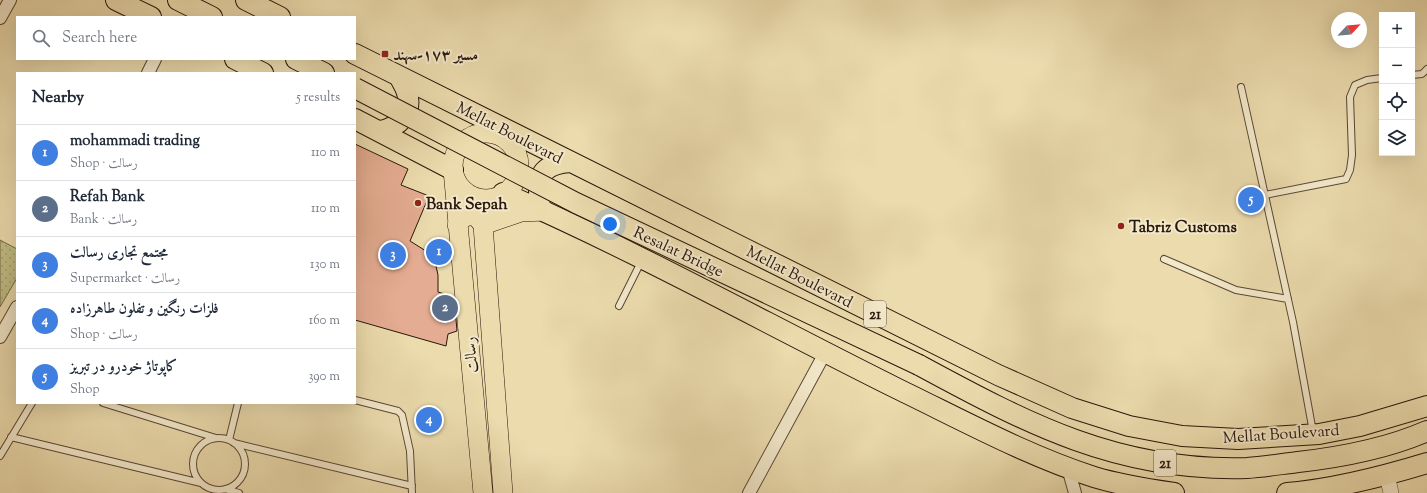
<!DOCTYPE html>
<meta charset="utf-8">
<style>
:root{--surface:#fff;--page:#f2f2f3;--text:#1f2937;--muted:#747a83;--line:#e0e1e3;--accent:#0b8043}
body{margin:0;font-family:"Sorts Mill Goudy",Amiri,serif;background:var(--page);color:var(--text)}
.controls{position:absolute;right:12px;top:12px;display:grid;overflow:hidden;border-radius:0px;box-shadow:0 4px 16px #0002}
.controls button{width:36px;height:36px;display:grid;place-items:center;padding:0;border:0;border-bottom:1px solid var(--line);background:var(--surface);color:var(--text);font:20px sans-serif}
.compass{position:absolute;left:1331px;top:12px;width:36px;height:36px;border-radius:50%;background:var(--surface);box-shadow:0 4px 16px #0002;rotate:64deg}
.you{position:absolute;left:610px;top:224px;width:14px;height:14px;margin:-10px;border:3px solid #fff;border-radius:50%;background:#1a73e8;box-shadow:0 0 0 6px #1a73e833}
.badge{display:grid;place-items:center;width:26px;height:26px;border-radius:50%;background:var(--accent);color:#fff;font-size:13px;font-weight:700}
.pin{position:absolute;translate:-50% -50%;border:2px solid #fff;box-shadow:0 1px 4px #0006}
.list{margin:0;padding:0;list-style:none}
h2{display:flex;justify-content:space-between;align-items:center;height:52px;margin:0;padding:0 16px;font-size:17px}
h2 small{font-size:13px;font-weight:400;color:var(--muted)}
.list li{display:grid;grid-template-columns:26px 1fr auto;gap:12px;align-items:center;box-sizing:border-box;height:56px;padding:0 16px;border-top:1px solid var(--line)}
.list b{display:block;font-size:15px;white-space:nowrap}
.list p{margin:0;font-size:13px;white-space:nowrap;color:var(--muted)}
.list em{font-size:13px;font-style:normal;color:var(--muted)}
.icon{flex:none;width:22px;height:22px;fill:none;stroke:currentColor;stroke-width:2;stroke-linecap:round;stroke-linejoin:round}
.map{position:relative;flex:none;width:1427px;height:493px;overflow:hidden}
.search{position:absolute;background:var(--surface);box-shadow:0 4px 16px #0002;left:16px;top:16px;width:340px;height:44px;display:flex;align-items:center;gap:10px;box-sizing:border-box;padding:0 14px;border-radius:0px;color:var(--muted);font-size:15px}
.panel{position:absolute;background:var(--surface);box-shadow:0 4px 16px #0002;left:16px;top:72px;width:340px;height:332px;border-radius:0px}
.map>svg:first-child{display:block}
</style>
<div class="map">
<svg width="1427" height="493" viewBox="0 0 1427 493">
<defs>
<pattern id="grass-dots" width="8" height="8" patternUnits="userSpaceOnUse"><rect width="8" height="8" fill="#c0bd84"/><path d="M2 2h.1M6 6h.1" fill="none" stroke="#a5a271" stroke-width="1.8" stroke-linecap="round"/></pattern>
</defs>
<rect width="100%" height="100%" fill="#ebdbad"/>
<filter id="stains"><feTurbulence type="fractalNoise" baseFrequency=".005" numOctaves="4"/><feColorMatrix values="0 0 0 0 .2 0 0 0 0 .09 0 0 0 0 .02 0 0 0 .5 -.17"/></filter>
<radialGradient id="worn" r=".72"><stop offset=".6" stop-color="#630" stop-opacity="0"/><stop offset="1" stop-color="#630" stop-opacity=".3"/></radialGradient>
<!-- grass -->
<path fill="url(#grass-dots)" stroke="#756a48" d="M0,240L17,249V278L0,307Z"/>
<!-- building -->
<path fill="#e4ac92" stroke="#2a160b" d="M355,144L408,169L401,185L429,196L410,241L426,251L436,266L438,275V292L454,297L457,331L448,334L446,346L355,320Z"/>
<g fill="none" stroke-linecap="round" stroke-linejoin="round">
<!-- service casing -->
<g stroke="#5a4734" stroke-width="8">
<path id="service" d="M1412,75L1422,74L1427,69
M1241,87L1293,322L1313,432
M1265,195L1346,179L1350,170L1352,155L1350,97L1355,85L1367,80L1382,78
M1164,259L1236,290L1288,299
M619,306L642,260
M355,400L398,411L402,415L410,451L412,493
M103,403L216,438
M11,437L201,483
M193 464a26 26 0 1 1 52 0a26 26 0 1 1-52 0Z
M229,440L238,403
M234,443L412,486
M0,456L32,403
M225,489L239,493"/>
</g>
<!-- minor casing -->
<g stroke="#5a4734" stroke-width="14">
<path id="minor" d="M0,18L10,0
M148,73L155,59
M0,337L17,307
M1068,468L1075,493
M749,493L825,353"/>
</g>
<!-- tertiary casing -->
<g stroke="#5a4734" stroke-width="16">
<path id="tertiary" d="M1387,475L1391,493"/>
</g>
<!-- primary casing -->
<g stroke="#2a160b" stroke-width="20">
<path id="primary" d="M453 166a33 33 0 1 1 66 0a33 33 0 1 1-66 0Z
M453,170L483,493
M457,225L465,216H476L483,225L521,212L545,211
M503,493L483,225L503,193"/>
</g>
<!-- trunk casing -->
<g stroke="#2a160b" stroke-width="22">
<path id="trunk" d="M116,0L151,17
M178,0L212,17
M246,0L280,17
M355,54L998,375L1072,408L1129,426L1182,436L1238,439L1319,434L1360,426L1427,406
M235,59L263,73
M296,59L324,73
M355,119L453,170
M380,131C398,128 413,113 407,93C406,88 402,82 399,76
M503,193C638,252 767,324 898,389C962,420 1026,455 1094,477C1120,485 1147,489 1174,493
M540,199C535,173 546,164 570,162
M919,365C1028,424 1119,472 1247,468C1264,467 1281,464 1298,462C1342,457 1386,449 1427,431
M1287,493C1335,489 1381,477 1427,463"/>
</g>
<!-- service -->
<use href="#service" stroke="#f2e8ca" stroke-width="6"/>
<!-- minor -->
<use href="#minor" stroke="#f2e8ca" stroke-width="12"/>
<!-- tertiary -->
<use href="#tertiary" stroke="#f2e8ca" stroke-width="15"/>
<!-- primary -->
<use href="#primary" stroke="#ebdbad" stroke-width="19"/>
<!-- trunk -->
<use href="#trunk" stroke="#ebdbad" stroke-width="20"/>
<!-- trunk-bridge casing -->
<g stroke="#2a160b" stroke-width="22" stroke-linecap="butt">
<path id="trunk-bridge" d="M355,88L576,203L919,365"/>
</g>
<!-- trunk-bridge -->
<use href="#trunk-bridge" stroke="#ebdbad" stroke-width="20"/>
</g>
<!-- markers -->
<g fill="#8f2418" stroke="#f2e8ca" stroke-width="1.5">
<rect x="381" y="50" width="8" height="8" rx="2"/>
<circle cx="418" cy="203" r="4"/>
<circle cx="1121" cy="226" r="4"/>
</g>
<g text-anchor="middle" stroke-width="4" stroke-linejoin="round" paint-order="stroke">
<!-- shield labels -->
<g fill="#f2e8ca" stroke="#654" stroke-width="1">
<rect x="864" y="301" width="22" height="26" rx="3"/>
<rect x="1154" y="450" width="22" height="26" rx="3"/>
</g>
<g font-size="15" font-weight="bold" fill="#2a160b">
<text x="875" y="319">21</text>
<text x="1165" y="468">21</text>
</g>
<!-- poi labels -->
<g font-size="16" font-weight="bold" fill="#2a160b" stroke="#f2e8ca" text-anchor="start">
<text x="393" y="60">مسیر ۱۷۳-سهند</text>
<text x="426" y="209">Bank Sepah</text>
<text x="1129" y="232">Tabriz Customs</text>
</g>
<!-- street labels -->
<g font-size="16" fill="#2a160b" stroke="#f2e8ca">
<text transform="translate(510 132) rotate(27)" y="6">Mellat Boulevard</text>
<text transform="translate(679 251) rotate(25)" y="6">Resalat Bridge</text>
<text transform="translate(800 276) rotate(27)" y="6">Mellat Boulevard</text>
<text transform="translate(470 355) rotate(-95)" y="6">رسالت</text>
<text transform="translate(1281 433) rotate(-4)" y="6">Mellat Boulevard</text>
</g>
</g>
<rect width="100%" height="100%" filter="url(#stains)"/>
<rect width="100%" height="100%" fill="url(#worn)"/>
</svg>
<div class="controls">
<button>+</button>
<button>−</button>
<button><svg class="icon" aria-label="locate" viewBox="0 0 24 24"><circle cx="12" cy="12" r="6"/><path d="M12 2v4M12 18v4M2 12h4M18 12h4"/></svg></button>
<button><svg class="icon" aria-label="layers" viewBox="0 0 24 24"><path d="M12 4l9 5-9 5-9-5zM3 14l9 5 9-5"/></svg></button>
</div>
<svg class="compass" viewBox="-18 -18 36 36"><path d="M0-13l5 13h-10z" fill="#e53935"/><path d="M0 13l5-13h-10z" fill="#747a83"/></svg>
<div class="you"></div>
<div class="pin badge" style="left:439px;top:252px;background:#3f7fe0">1</div>
<div class="pin badge" style="left:445px;top:308px;background:#5c6f8a">2</div>
<div class="pin badge" style="left:393px;top:255px;background:#3f7fe0">3</div>
<div class="pin badge" style="left:429px;top:420px;background:#3f7fe0">4</div>
<div class="pin badge" style="left:1251px;top:200px;background:#3f7fe0">5</div>
<div class="search"><svg class="icon" aria-label="search" viewBox="0 0 24 24"><circle cx="10" cy="10" r="6"/><path d="M15 15l6 6"/></svg>Search here</div>
<section class="panel">
<h2>Nearby<small>5 results</small></h2>
<ul class="list">
<li><span class="badge" style="background:#3f7fe0">1</span><div><b>mohammadi trading</b><p>Shop · رسالت</p></div><em>110 m</em></li>
<li><span class="badge" style="background:#5c6f8a">2</span><div><b>Refah Bank</b><p>Bank · رسالت</p></div><em>110 m</em></li>
<li><span class="badge" style="background:#3f7fe0">3</span><div><b>مجتمع تجاری رسالت</b><p>Supermarket · رسالت</p></div><em>130 m</em></li>
<li><span class="badge" style="background:#3f7fe0">4</span><div><b>فلزات رنگین و تفلون طاهرزاده</b><p>Shop · رسالت</p></div><em>160 m</em></li>
<li><span class="badge" style="background:#3f7fe0">5</span><div><b>کاپوتاژ خودرو در تبریز</b><p>Shop</p></div><em>390 m</em></li>
</ul>
</section>
</div>
